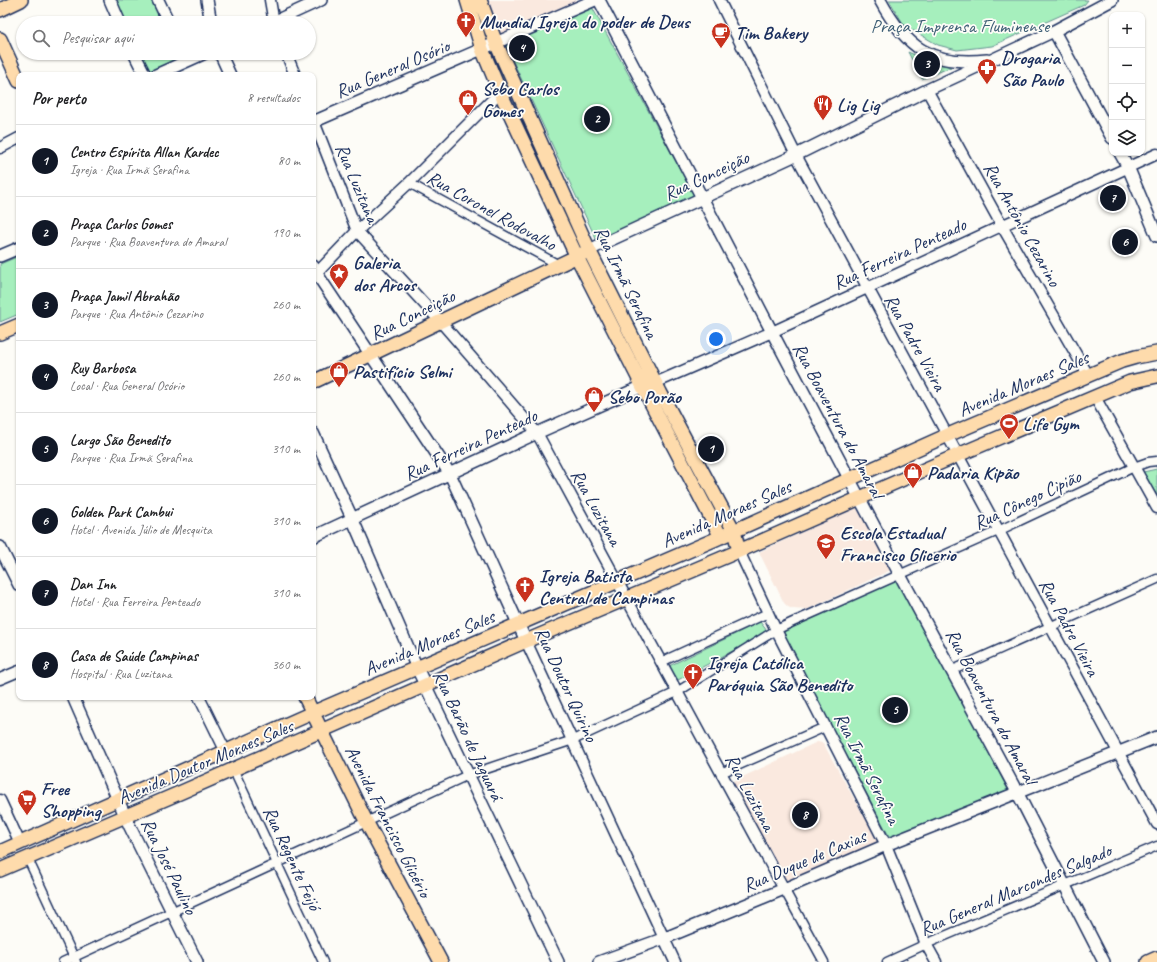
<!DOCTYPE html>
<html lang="pt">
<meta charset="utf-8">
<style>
:root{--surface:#fff;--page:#f2f2f2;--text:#202124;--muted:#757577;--line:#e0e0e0;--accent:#111827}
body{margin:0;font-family:Caveat,sans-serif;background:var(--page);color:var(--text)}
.controls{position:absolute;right:12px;top:12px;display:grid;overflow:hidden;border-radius:8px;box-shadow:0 1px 3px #0004}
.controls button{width:36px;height:36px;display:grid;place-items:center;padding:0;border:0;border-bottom:1px solid var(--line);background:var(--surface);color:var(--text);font:20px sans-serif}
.you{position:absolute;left:716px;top:339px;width:14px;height:14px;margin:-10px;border:3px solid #fff;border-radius:50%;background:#1a73e8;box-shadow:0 0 0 6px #1a73e833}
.badge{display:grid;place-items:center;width:26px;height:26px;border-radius:50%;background:var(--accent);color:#fff;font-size:13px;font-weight:700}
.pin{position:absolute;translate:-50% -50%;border:2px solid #fff;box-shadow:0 1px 4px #0006}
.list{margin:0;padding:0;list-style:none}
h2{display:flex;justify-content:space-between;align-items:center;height:52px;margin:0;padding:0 16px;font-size:17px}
h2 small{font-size:13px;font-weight:400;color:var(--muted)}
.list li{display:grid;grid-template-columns:26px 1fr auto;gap:12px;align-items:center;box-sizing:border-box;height:72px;padding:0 16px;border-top:1px solid var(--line)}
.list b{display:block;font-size:15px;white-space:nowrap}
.list p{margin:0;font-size:13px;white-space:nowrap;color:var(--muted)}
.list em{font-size:13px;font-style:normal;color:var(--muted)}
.icon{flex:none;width:22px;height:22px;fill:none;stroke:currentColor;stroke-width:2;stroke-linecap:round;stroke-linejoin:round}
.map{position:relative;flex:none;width:1157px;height:962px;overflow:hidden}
.search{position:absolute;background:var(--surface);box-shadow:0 1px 3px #0004;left:16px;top:16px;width:300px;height:44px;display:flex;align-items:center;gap:10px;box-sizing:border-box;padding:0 14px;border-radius:22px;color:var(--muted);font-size:15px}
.panel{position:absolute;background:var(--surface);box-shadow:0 1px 3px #0004;left:16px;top:72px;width:300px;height:628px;border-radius:8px}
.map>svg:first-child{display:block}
</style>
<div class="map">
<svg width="1157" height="962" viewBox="0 0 1157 962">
<rect width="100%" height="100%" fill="#fdfcf7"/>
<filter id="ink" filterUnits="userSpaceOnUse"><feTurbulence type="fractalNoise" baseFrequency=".025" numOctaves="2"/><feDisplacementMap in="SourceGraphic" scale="8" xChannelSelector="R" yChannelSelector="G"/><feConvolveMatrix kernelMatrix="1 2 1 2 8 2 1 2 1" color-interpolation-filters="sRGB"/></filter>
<g filter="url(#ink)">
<!-- built -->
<path fill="#fae9df" d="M484,0H590L499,39Z
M861,505L893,569L806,610L793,609L788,607L784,603L759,552Z
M817,742L823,743L880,845L786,886L731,783L734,781Z"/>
<!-- green -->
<path fill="#a6efbd" stroke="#608f8e" d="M108,0H157L169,23H118Z
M889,0H1088L1084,5L992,46L957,50L938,45L904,25Z
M592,7L694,195L597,241L505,44Z
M908,52L930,62L951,67L922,79Z
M132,53H184L187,59L152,75H142Z
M19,256V314L0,322V264Z
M1157,469V496L1143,472Z
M899,580L1008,790L890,838L781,631Z
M760,622L768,632L678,680L669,666Z"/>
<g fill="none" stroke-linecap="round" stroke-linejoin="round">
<!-- minor casing -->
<g stroke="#1b2f5e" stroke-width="11">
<path id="minor" d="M409,183L559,265
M661,662L768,613
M953,670L1157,579
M233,769L323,962
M721,773L825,727
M28,859L76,962
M784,889L824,962
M63,962L468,775L573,740L677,692L776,630L793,622L998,531L1134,467L1148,462L1157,461
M887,962L926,944L1157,846"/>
</g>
<!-- tertiary casing -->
<g stroke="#1b2f5e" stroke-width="13">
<path id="tertiary" d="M270,0L274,23
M719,0L796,155L1157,824
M286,53L295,75
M927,90L1002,226L1088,375
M313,119L357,231L440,321L537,433L784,889
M0,148L19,138
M313,277L357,231L409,183L500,92
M655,383L772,332L1157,154
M1095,397L1157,508
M739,551L776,630L886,845L926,944L936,962
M526,641L675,962
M0,679L19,671
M199,697L226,752
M0,800L20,843"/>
</g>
<!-- secondary casing -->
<g stroke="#1b2f5e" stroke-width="14">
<path id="secondary" d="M110,0L120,23
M158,0L169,23
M207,0L211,23
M599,0L772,332L900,575L1017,792L1104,962
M880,0C906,48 931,66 987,60
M271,23L321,0
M1054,31L1112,138
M134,53L145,75
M220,53L230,75
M156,75L205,53
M313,122L595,0
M1120,153L1128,167L1157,236
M589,250L796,155L927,90L1054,31L1112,0
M0,256L19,248
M313,266L317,274L450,474L526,641
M313,433L352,518L417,668L558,962
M313,537L537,433L643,386
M0,547L19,585
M73,697L130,827L197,962
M599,962L665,938L784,889L886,845L1157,737"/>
</g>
<!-- primary casing -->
<g stroke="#1b2f5e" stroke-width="16">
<path id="primary" d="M467,0L482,49L500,92L577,257L648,397L721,537
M480,0L496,43L589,250L660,392L734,531L739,551
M0,10L21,0
M0,39L19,81
M0,333L19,325
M313,382L584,253
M305,697L367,823L441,962
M0,852L312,713L716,539L948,435L1122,361L1136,357L1157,353
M0,870L177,794L526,641L739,551L958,455L1130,382L1157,376
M1148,962L1157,958"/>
</g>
<!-- minor -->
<use href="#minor" stroke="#fdfcf7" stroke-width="8"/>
<!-- tertiary -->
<use href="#tertiary" stroke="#fdfcf7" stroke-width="10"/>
<!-- secondary -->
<use href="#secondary" stroke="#fdfcf7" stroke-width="11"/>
<!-- primary -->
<use href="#primary" stroke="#fedbac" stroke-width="13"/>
</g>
</g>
<!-- icons -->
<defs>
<g id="church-pin" transform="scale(1)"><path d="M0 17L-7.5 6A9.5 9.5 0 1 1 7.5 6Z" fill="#c8321e" stroke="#fdfcf7"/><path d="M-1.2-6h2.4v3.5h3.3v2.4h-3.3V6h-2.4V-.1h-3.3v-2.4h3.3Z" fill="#fff"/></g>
<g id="cafe-pin" transform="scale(1)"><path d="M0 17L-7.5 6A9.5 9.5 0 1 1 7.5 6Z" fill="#c8321e" stroke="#fdfcf7"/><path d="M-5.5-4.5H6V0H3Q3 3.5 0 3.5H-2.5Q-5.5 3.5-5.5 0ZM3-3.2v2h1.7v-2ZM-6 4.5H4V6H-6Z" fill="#fff"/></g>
<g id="pharmacy-pin" transform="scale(1)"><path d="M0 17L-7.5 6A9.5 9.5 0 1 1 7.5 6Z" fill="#c8321e" stroke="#fdfcf7"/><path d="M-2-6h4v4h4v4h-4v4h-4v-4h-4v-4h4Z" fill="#fff"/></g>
<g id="shop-pin" transform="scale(1)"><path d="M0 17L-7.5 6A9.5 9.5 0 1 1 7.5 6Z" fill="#c8321e" stroke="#fdfcf7"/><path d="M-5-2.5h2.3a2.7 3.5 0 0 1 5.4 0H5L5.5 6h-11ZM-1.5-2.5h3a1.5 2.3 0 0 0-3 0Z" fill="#fff"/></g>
<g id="restaurant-pin" transform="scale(1)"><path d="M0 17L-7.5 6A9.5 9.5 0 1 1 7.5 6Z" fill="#c8321e" stroke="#fdfcf7"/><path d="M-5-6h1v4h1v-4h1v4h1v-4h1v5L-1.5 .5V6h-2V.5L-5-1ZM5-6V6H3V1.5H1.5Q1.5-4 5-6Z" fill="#fff"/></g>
<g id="sight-pin" transform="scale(1)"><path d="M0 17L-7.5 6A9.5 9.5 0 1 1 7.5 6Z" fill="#c8321e" stroke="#fdfcf7"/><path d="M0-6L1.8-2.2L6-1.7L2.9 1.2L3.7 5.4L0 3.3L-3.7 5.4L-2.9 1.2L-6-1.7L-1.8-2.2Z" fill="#fff"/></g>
<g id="stadium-pin" transform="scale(1)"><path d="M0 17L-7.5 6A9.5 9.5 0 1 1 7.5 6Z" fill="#c8321e" stroke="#fdfcf7"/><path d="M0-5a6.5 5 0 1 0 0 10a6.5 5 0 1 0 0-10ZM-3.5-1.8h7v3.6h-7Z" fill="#fff"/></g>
<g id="school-pin" transform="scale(1)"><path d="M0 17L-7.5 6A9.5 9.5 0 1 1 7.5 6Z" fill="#c8321e" stroke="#fdfcf7"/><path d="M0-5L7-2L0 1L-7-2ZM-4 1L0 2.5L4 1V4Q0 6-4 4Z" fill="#fff"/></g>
<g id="supermarket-pin" transform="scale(1)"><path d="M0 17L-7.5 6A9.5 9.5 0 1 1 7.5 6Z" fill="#c8321e" stroke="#fdfcf7"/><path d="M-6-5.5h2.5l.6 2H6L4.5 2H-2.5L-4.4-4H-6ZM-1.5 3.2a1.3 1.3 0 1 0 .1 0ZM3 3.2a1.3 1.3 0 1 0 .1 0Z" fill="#fff"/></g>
</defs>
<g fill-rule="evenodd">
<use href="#church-pin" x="466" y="21"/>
<use href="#cafe-pin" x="721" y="32"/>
<use href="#pharmacy-pin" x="987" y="68"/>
<use href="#shop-pin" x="468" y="99"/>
<use href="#restaurant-pin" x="823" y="104"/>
<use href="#sight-pin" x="339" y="273"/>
<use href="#shop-pin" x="339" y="371"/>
<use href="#shop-pin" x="594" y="396"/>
<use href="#stadium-pin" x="1009" y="423"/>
<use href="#shop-pin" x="913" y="472"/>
<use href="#school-pin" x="826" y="543"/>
<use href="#church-pin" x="525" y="586"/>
<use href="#church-pin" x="693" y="673"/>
<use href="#supermarket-pin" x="27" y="799"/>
</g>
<g text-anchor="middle" stroke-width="3.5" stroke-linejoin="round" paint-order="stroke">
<!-- poi labels -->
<g font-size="19" font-weight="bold" fill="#1b2f5e" stroke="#fdfcf7" text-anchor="start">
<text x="480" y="28">Mundial Igreja do poder de Deus</text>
<text x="735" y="39">Tim Bakery</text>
<text x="1001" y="64">Drogaria<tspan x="1001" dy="22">São Paulo</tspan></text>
<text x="482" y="95">Sebo Carlos<tspan x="482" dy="22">Gomes</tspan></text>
<text x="837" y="111">Lig Lig</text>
<text x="353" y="269">Galeria<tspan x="353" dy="22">dos Arcos</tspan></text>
<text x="353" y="378">Pastifício Selmi</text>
<text x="608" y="403">Sebo Porão</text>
<text x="1023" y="430">Life Gym</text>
<text x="927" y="479">Padaria Kipão</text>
<text x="840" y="539">Escola Estadual<tspan x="840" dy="22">Francisco Glicerio</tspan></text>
<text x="539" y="582">Igreja Batista<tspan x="539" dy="22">Central de Campinas</tspan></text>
<text x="707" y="669">Igreja Católica<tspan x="707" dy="22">Paróquia São Benedito</tspan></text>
<text x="41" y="795">Free<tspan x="41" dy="22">Shopping</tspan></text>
</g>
<!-- park labels -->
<g font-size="19" fill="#3e5f76" stroke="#fdfcf7">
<text x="960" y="32">Praça Imprensa Fluminense</text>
</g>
<!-- street labels -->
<g font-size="19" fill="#1b2f5e" stroke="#fdfcf7">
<text transform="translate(392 68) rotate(-23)" y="7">Rua General Osório</text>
<text transform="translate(706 175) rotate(-25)" y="7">Rua Conceição</text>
<text transform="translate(358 183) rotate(67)" y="7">Rua Luzitana</text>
<text transform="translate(492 210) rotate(29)" y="7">Rua Coronel Rodovalho</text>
<text transform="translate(1023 224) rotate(61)" y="7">Rua Antônio Cezarino</text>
<text transform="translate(899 253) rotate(-25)" y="7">Rua Ferreira Penteado</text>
<text transform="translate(627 282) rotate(64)" y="7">Rua Irmã Serafina</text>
<text transform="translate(412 314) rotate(-26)" y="7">Rua Conceição</text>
<text transform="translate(916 342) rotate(61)" y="7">Rua Padre Vieira</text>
<text transform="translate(1023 383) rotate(-23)" y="7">Avenida Moraes Sales</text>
<text transform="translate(839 420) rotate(62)" y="7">Rua Boaventura do Amaral</text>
<text transform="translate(470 444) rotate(-25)" y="7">Rua Ferreira Penteado</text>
<text transform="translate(1027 499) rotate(-25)" y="7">Rua Cônego Cipião</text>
<text transform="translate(597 507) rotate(61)" y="7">Rua Luzitana</text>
<text transform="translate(726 513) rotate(-24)" y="7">Avenida Moraes Sales</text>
<text transform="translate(1070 627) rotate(62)" y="7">Rua Padre Vieira</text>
<text transform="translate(429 642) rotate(-23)" y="7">Avenida Moraes Sales</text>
<text transform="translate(567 684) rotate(65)" y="7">Rua Doutor Quirino</text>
<text transform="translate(992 706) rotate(62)" y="7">Rua Boaventura do Amaral</text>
<text transform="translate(469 735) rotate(65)" y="7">Rua Barão de Jaguará</text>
<text transform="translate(205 761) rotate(-23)" y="7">Avenida Doutor Moraes Sales</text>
<text transform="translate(868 768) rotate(63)" y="7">Rua Irmã Serafina</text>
<text transform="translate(751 792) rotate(62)" y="7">Rua Luzitana</text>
<text transform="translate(389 821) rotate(63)" y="7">Avenida Francisco Glicério</text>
<text transform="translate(293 858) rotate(65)" y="7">Rua Regente Feijó</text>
<text transform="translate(804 860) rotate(-23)" y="7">Rua Duque de Caxias</text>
<text transform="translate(170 866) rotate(64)" y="7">Rua José Paulino</text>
<text transform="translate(1015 889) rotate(-23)" y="7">Rua General Marcondes Salgado</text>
</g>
</g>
</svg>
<div class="controls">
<button>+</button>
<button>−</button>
<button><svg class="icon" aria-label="locate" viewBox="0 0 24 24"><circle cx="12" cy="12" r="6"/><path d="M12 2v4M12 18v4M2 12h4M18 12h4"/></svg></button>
<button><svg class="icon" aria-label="layers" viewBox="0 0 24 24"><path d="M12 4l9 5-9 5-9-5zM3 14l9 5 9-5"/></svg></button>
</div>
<div class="you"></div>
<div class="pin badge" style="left:711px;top:449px">1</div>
<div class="pin badge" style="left:597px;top:119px">2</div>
<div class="pin badge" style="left:927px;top:64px">3</div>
<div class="pin badge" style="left:522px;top:48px">4</div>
<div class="pin badge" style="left:895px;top:710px">5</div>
<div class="pin badge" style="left:1125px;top:242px">6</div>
<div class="pin badge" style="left:1113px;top:198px">7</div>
<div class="pin badge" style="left:805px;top:815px">8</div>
<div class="search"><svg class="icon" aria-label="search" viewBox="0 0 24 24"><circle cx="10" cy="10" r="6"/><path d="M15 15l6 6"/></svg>Pesquisar aqui</div>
<section class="panel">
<h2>Por perto<small>8 resultados</small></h2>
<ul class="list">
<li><span class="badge">1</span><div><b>Centro Espírita Allan Kardec</b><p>Igreja · Rua Irmã Serafina</p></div><em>80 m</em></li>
<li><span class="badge">2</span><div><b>Praça Carlos Gomes</b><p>Parque · Rua Boaventura do Amaral</p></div><em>190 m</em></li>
<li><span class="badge">3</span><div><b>Praça Jamil Abrahão</b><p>Parque · Rua Antônio Cezarino</p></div><em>260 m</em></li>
<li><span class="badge">4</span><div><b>Ruy Barbosa</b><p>Local · Rua General Osório</p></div><em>260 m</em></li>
<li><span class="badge">5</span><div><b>Largo São Benedito</b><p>Parque · Rua Irmã Serafina</p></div><em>310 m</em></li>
<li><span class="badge">6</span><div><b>Golden Park Cambui</b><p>Hotel · Avenida Júlio de Mesquita</p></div><em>310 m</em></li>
<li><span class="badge">7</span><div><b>Dan Inn</b><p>Hotel · Rua Ferreira Penteado</p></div><em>310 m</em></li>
<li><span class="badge">8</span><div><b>Casa de Saúde Campinas</b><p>Hospital · Rua Luzitana</p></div><em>360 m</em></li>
</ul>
</section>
</div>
